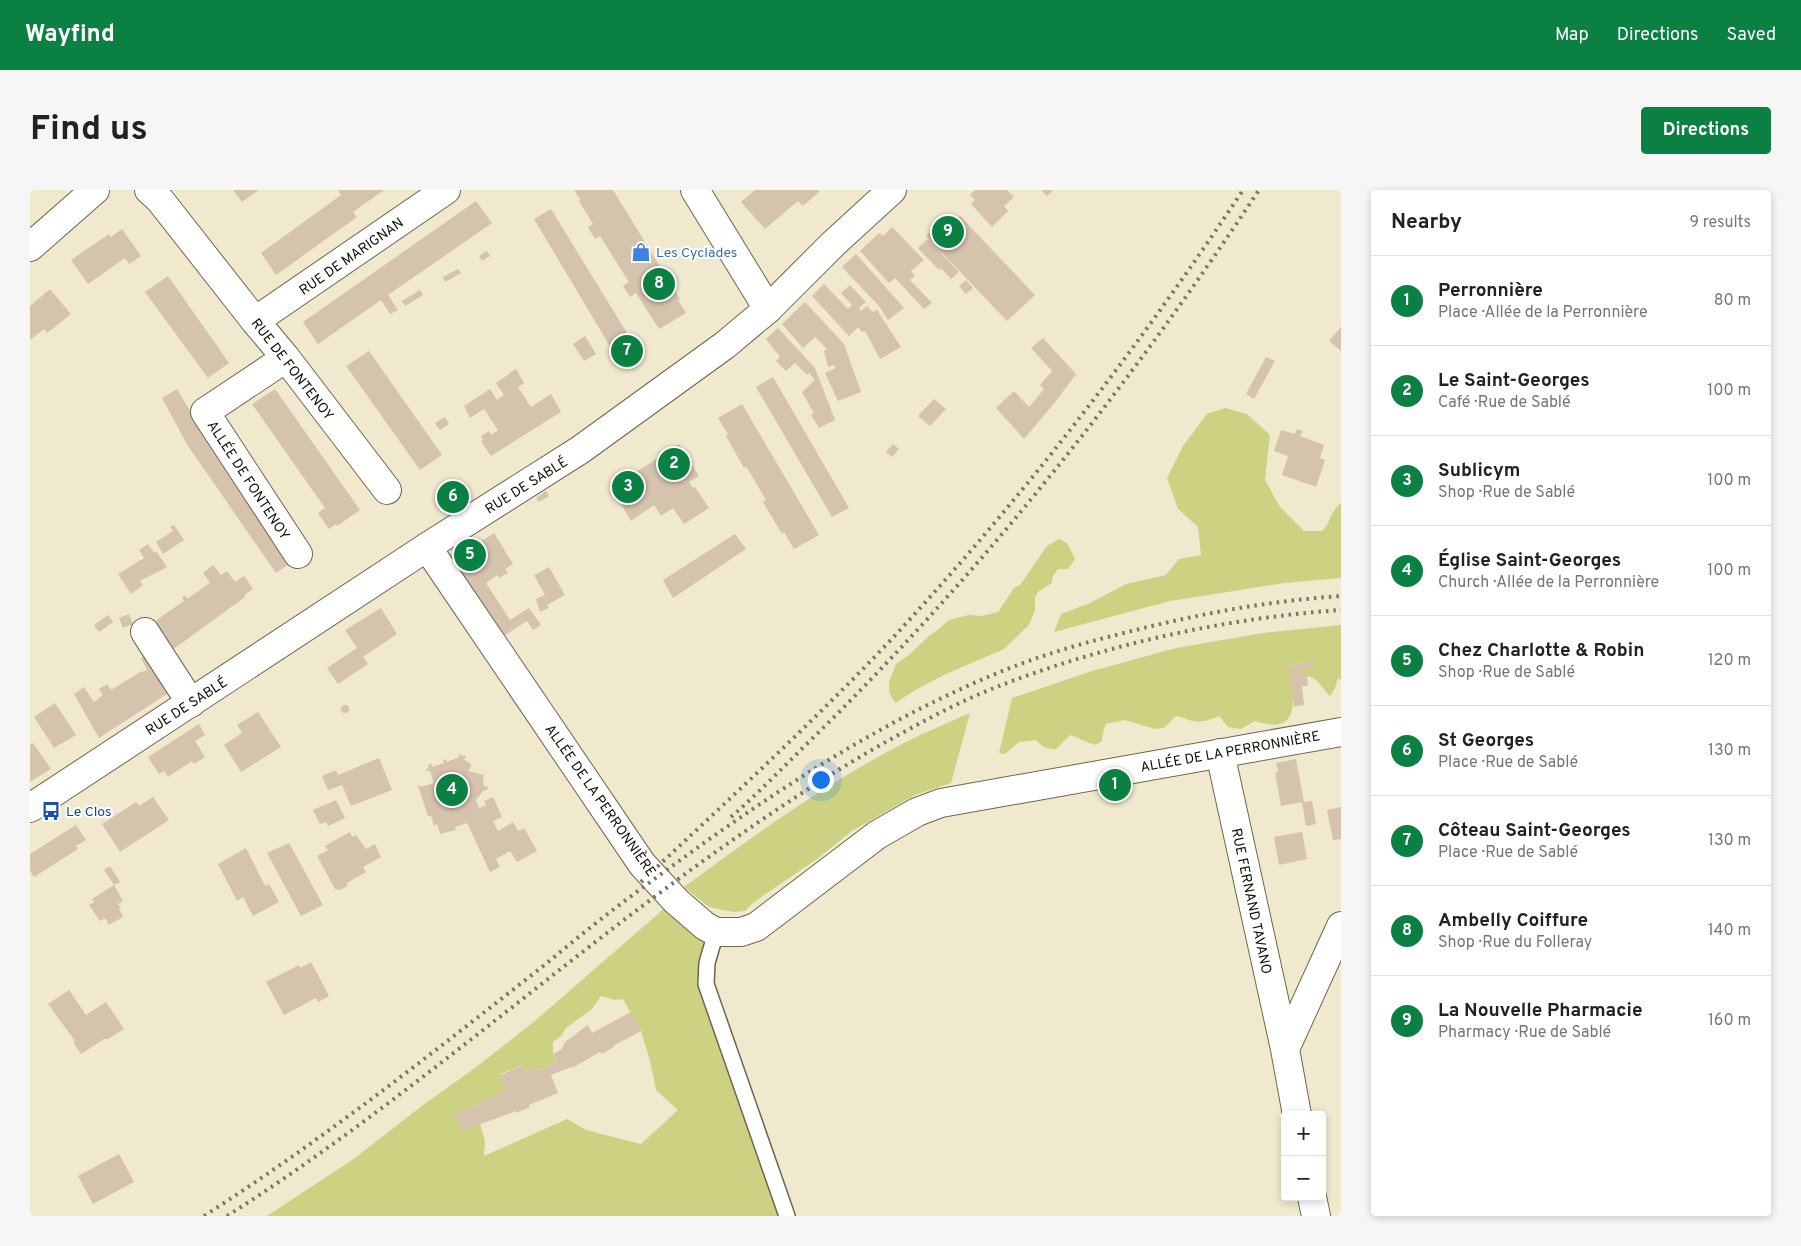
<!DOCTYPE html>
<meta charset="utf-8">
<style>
:root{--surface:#fff;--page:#f6f6f6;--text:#222;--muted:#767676;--line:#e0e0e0;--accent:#0b8043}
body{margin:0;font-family:Overpass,sans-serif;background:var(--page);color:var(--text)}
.controls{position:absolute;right:15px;bottom:15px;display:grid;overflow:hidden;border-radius:5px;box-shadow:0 2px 8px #0003}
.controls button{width:45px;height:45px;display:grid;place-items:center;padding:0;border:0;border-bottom:1px solid var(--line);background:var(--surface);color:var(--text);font:25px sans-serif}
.you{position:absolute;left:790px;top:589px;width:18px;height:18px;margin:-12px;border:4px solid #fff;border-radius:50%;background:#1a73e8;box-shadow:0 0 0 8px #1a73e833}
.badge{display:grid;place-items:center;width:32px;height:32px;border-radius:50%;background:var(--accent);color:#fff;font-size:16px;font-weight:700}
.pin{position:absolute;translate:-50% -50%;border:2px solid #fff;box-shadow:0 1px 5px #0006}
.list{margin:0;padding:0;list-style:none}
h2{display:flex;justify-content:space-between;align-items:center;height:65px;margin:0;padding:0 20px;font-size:21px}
h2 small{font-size:16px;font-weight:400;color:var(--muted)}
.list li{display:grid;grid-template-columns:32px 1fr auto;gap:15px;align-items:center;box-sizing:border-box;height:90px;padding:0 20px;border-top:1px solid var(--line)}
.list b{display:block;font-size:19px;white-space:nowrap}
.list p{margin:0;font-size:16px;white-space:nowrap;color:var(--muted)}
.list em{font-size:16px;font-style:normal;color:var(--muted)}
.map{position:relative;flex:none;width:1311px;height:1026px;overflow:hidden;border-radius:5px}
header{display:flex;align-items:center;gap:30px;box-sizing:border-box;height:70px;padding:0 25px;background:var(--accent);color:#fff}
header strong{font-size:24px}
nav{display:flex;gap:28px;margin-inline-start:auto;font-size:18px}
.intro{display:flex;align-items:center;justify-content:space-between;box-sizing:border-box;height:120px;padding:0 30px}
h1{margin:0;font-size:35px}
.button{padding:12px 22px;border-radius:5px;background:var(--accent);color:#fff;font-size:18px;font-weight:700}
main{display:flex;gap:30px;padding:0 30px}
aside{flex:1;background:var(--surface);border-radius:5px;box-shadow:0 2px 8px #0003}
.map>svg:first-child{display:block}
</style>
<header>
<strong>Wayfind</strong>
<nav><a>Map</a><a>Directions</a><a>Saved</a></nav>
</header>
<div class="intro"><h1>Find us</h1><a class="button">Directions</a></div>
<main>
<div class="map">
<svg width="1311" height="1026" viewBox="0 0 1311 1026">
<rect width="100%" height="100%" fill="#f0e9ce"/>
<!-- green -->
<path fill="#ccd281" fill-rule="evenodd" d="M1195,218L1217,224L1240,245L1235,290L1250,317L1274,341H1292C1301,332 1301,320 1311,313V388L1254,393L1140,411L1024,442L1031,424L1060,413L1096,394L1136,385L1149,369L1171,365L1168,337L1148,319L1137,288L1153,256L1177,224Z
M1029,349L1037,353L1045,369L1038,379H1028L1023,386L1022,393L1009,401L1005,407V420L999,435L974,459L916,484L887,499L865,513L859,502V492L866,474L880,464L899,446L910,438L919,430L939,425L952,426L968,422L984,398L990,395L1017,356Z
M1311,435V490L1308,488L1305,498L1300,506C1290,496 1286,484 1271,486L1270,479L1284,478L1283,472L1259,475C1263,506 1274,547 1225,531L1211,539L1198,537L1189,526C1181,529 1172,533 1163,531C1157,530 1153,527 1146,526L1134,538L1125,539L1095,530L1076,534L1073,542L1072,551L1066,555C1057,553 1050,548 1040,545L1026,559C1017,559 1012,557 1006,550L989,552L975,564L969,563L982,508L1062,481L1146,458L1233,443Z
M940,523L921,593L885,605L822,641L787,669L724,712L715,721L704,722L693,720L679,717L654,697C725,645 796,593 874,553C895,542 918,533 940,523Z
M636,717L686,742L676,794L757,1026H237L325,968L393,915L445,878L506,830ZM571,806L585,810L593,809L611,841L620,871L626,900L648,920L611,954L556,940L537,929L454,966L455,951L450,934L432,941L426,924L450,914L449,912L476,901L470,884L493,875L497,885L499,880L504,878L510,880L527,872L523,864V852L531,846L536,838L562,819Z"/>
<!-- building -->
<path fill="#d5c3ad" d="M203,0H229L212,12Z
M308,0H354L323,22L327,27L246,85L231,63L311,5Z
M544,0H583L650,109L648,110L656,123L629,139L606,103L600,107L593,96L599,92L570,46L565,49L558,37L563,34L549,11L550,9Z
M725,0H788L790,1L773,16L768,11L735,39L711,12Z
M945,0H977L984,7L974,16L978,21L962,37L941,14L945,10L940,5Z
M1011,0H1022L1023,1L1017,6Z
M446,11L462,33L358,105L368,120L360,124L351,110L288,154L273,132Z
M521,19L608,161L592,171L586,162L584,163L504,29Z
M921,24L926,29L930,26L1005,105L977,131L896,46Z
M862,37L894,70L881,81L885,86L880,90L902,113L894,119L865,88L859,93L830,61L849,43L853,46Z
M92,39L111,66L99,74L95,68L58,94L41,70L79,44L81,47Z
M898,49L929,82L921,89L911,78L909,80L888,58Z
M457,61L460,66L452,71L449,66Z
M826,64L874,118L858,130L849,116L812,77Z
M428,79L431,83L415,92L413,87Z
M138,86L199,173L178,188L115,102Z
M936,90L943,98L936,104L929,96Z
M794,94L818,119L822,115L811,103L820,95L836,112L829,118L831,121L837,116L843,122L847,120L871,157L850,169L835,141L832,142L828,137L819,146L782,106Z
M20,99L41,124L17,143L14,139L0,150V116Z
M390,100L393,105L375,116L372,111Z
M775,112L814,154L831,202L808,211L795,183L806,178L804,175L798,177L794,161L797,159L785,147L773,158L752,134Z
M1311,137V161L1299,151Z
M748,138L785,178L805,230L789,238L781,225L784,223L772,202L785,190L779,183L777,185L765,173L756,181L746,171L750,167L736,149Z
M555,146L566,164L554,171L543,154Z
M1013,148L1046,184L1026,211L994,249L966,218L984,201L999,217L1014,199L1010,195L1022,181L1001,158Z
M339,161L412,265L390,280L316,176Z
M1236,167L1245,171L1224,209L1216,204Z
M486,179L494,193L488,197L501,217L521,204L531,222L461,266L451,251L453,250L451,246L459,241L461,245L468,240L454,219L440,228L434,216L460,199L467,210L474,205L466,193Z
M743,187L819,318L802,327L726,197Z
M147,199L175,246L262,372L246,383L158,256L132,208Z
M245,199L330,320L307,336L306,334L299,339L288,323L295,318L222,214Z
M904,209L916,219L900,236L888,226Z
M712,214L789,345L764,359L754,342L752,344L733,312L736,310L716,276L714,278L696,246L698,244L688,228Z
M415,227L419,234L410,240L405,233Z
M1267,239L1273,241L1270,246L1294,255L1290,268L1295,270L1286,297L1252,285L1258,266L1244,261L1251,240L1265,244Z
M649,254L669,286L659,292L663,298L665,297L679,318L654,334L643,318L631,326L624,315L601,331L582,298Z
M863,254L869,259L862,267L856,262Z
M425,296L433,310L419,318L412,305Z
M516,301L519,306L509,312L506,308Z
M144,335L154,350L133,364L126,352L143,341L140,337Z
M464,343L483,374L475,379L478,383L474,385L469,388L467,385L456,393L480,430L499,418L511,435L503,440L497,431L472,447L421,371Z
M705,344L716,359L643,408L633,390Z
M118,354L124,363L126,361L137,377L110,391L113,395L101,404L88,384L114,368L109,360Z
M183,375L191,385L197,381L205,392L214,386L223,399L214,405L215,407L134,466L118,436L154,411L152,408L155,405L157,409L180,393L173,383Z
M519,377L535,405L517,415L519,418L510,422L506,409L515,405L504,385Z
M351,418L367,444L333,467L338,474L308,494L297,478L327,458L315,440Z
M99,424L103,434L93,438L89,428Z
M78,425L83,432L69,442L64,435Z
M119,463L140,502L69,548L44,504L54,497L64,512L73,505L69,499L77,494L81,500L112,481L113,482L117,480L111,468Z
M1283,472L1284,478L1270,479L1271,486L1277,485L1278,496H1272L1274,515L1264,517L1259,475Z
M25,513L46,545L24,558L4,527Z
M311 519a4 4 0 1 1 8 0a4 4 0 1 1-8 0Z
M228,522L251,557L211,582L194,555L212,543L207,535Z
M169,534L175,545L165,551L175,567L164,574L162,571L138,587L134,581L129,584L118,567Z
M3,553L21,579L0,592V555Z
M431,564L432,566L435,565L436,568L433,569L440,573L441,576L438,581L454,585L453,588L454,596L458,597L457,600H454L446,610L449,618L456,615L454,611L463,607L472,627L463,631L468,641L483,632L488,641L494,638L507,661L487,672L480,661L466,669L470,677L460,682L437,633L425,637L426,640L410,644L407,634L404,636L401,626H398L388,596L390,595V597L404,593L400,581H397L396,579L399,578L398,575L401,573L402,577L414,573L413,570L416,569L417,572L429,567L428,565Z
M349,568L362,600L321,616L312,595L298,600L292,586L306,580L308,585Z
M1266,569L1274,612L1282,611L1286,634L1276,636L1272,612L1251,616L1245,583L1248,582L1246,573Z
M123,607L139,630L90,662L72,634L106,612L109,616Z
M306,610L315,628L298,636L296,632L290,634L283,620Z
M1311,617V649L1303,650L1297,620Z
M46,635L56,650L46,656L48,659L4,687L0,681V664Z
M320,642L322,647L326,645L336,659L345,654L351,667L333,677L336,682L317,693V696L310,700L305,699L287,666L298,660L295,656Z
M1272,642L1277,669L1249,675L1244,647Z
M259,653L293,715L271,726L237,663Z
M216,658L235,696L239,694L249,712L223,726L213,707L207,711L188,674Z
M80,676L90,692L84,695L74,680Z
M84,695L93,711L88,714L91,718L89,719L93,727L79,735L75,728L70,731L59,715L64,712L62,709Z
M281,772L299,806L288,812L286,808L254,825L236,792L269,775L270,778Z
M39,800L56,825L76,812L94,839L78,849H74L51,864L43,852L45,851L18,814Z
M601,822L611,841L583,856L584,857L572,864L570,862L542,878L541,877L521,885L528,903L499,915L500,917L486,923V921L432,941L425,924L450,914L449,912L476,901L470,885L493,875L497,885L499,880L504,878L510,880L527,872L523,864L532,859L535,852L558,835L562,843Z
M89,964L104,992L63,1014L48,986Z"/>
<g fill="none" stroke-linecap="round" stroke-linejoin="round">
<!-- lane casing -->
<g stroke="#6d6750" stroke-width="18">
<path id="lane" d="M686,742L677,773L676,794L757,1026"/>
</g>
<!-- street casing -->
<g stroke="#6d6750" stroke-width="30">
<path id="street" d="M119,0L130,10L225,131L256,168L357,300
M665,0L738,119
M0,57L65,0
M225,131L416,0
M256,168L175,222L268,364
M397,357L612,674L646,711L675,736L686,742H711L726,737L847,645L887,622L911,613L1311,542
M115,442L161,513
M1190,563L1255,859
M1267,925L1255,859L1311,736
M1282,1007L1286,1026"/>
</g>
<!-- secondary casing -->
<g stroke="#6d6750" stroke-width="30">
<path id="secondary" d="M0,618L397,357L550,260L695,155L738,119L803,54L862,0"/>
</g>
<!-- lane -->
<use href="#lane" stroke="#fff" stroke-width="15"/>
<!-- street -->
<use href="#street" stroke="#fff" stroke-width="28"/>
<!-- secondary -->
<use href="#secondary" stroke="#fff" stroke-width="28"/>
<!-- rail -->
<path stroke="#7a7664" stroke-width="4" stroke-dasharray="2.5 5" stroke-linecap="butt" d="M701,627C731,601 758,572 787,544C954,379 1100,195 1229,0
M611,692C694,614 778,537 857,454C988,314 1107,160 1213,0
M174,1026C286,954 390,873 494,791C519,772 542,752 566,733C603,704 641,677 678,650C770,585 865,525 970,482C1009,466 1049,454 1090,444C1163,425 1236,411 1311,406
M197,1026C367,918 517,783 680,666C746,619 812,575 883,537C909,523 936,509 964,498C1073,455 1195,428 1311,420"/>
</g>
<!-- icons -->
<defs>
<g id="shop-bare" transform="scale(1.5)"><path d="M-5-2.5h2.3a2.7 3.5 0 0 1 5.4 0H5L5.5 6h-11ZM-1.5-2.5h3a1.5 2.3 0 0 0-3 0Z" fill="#3f7fe0" stroke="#fff" stroke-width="2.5" paint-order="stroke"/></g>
<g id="bus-bare" transform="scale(1.5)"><path d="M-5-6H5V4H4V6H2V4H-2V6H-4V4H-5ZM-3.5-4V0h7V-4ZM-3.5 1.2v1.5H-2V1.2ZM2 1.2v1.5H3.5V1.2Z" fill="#1a4fb4" stroke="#fff" stroke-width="2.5" paint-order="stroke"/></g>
</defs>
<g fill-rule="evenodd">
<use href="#shop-bare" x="611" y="62"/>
<use href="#bus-bare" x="21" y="621"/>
</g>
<g text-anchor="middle" stroke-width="4" stroke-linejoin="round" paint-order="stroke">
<!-- shop labels -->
<g font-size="14" fill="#366cbe" stroke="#fff" text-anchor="start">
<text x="626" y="67">Les Cyclades</text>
</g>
<!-- street labels -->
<g font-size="14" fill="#110f06" stroke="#fff">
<text transform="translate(321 66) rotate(-35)" y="5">RUE DE MARIGNAN</text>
<text transform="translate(263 179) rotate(52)" y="5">RUE DE FONTENOY</text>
<text transform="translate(219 290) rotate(57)" y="5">ALLÉE DE FONTENOY</text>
<text transform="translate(496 295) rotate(-32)" y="5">RUE DE SABLÉ</text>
<text transform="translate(156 516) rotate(-33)" y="5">RUE DE SABLÉ</text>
<text transform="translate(1200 561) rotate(-10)" y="5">ALLÉE DE LA PERRONNIÈRE</text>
<text transform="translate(571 610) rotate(55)" y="5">ALLÉE DE LA PERRONNIÈRE</text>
<text transform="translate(1222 711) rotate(78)" y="5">RUE FERNAND TAVANO</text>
</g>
<!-- transit labels -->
<g font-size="14" fill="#164399" stroke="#fff" text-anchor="start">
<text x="36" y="626">Le Clos</text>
</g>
</g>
</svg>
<div class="controls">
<button>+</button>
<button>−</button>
</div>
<div class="you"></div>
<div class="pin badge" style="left:1085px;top:595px">1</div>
<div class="pin badge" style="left:644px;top:274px">2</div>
<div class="pin badge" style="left:598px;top:297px">3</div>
<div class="pin badge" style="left:422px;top:600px">4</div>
<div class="pin badge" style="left:440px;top:365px">5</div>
<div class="pin badge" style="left:423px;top:307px">6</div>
<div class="pin badge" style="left:597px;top:161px">7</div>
<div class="pin badge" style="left:629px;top:94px">8</div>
<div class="pin badge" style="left:918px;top:42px">9</div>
</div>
<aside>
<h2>Nearby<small>9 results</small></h2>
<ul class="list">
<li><span class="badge">1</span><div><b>Perronnière</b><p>Place · Allée de la Perronnière</p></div><em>80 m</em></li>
<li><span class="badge">2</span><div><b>Le Saint-Georges</b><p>Café · Rue de Sablé</p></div><em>100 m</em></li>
<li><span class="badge">3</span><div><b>Sublicym</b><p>Shop · Rue de Sablé</p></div><em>100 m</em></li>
<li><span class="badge">4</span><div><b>Église Saint-Georges</b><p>Church · Allée de la Perronnière</p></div><em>100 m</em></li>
<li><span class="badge">5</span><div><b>Chez Charlotte &amp; Robin</b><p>Shop · Rue de Sablé</p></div><em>120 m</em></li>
<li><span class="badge">6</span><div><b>St Georges</b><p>Place · Rue de Sablé</p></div><em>130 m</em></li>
<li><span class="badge">7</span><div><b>Côteau Saint-Georges</b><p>Place · Rue de Sablé</p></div><em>130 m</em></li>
<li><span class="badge">8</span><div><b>Ambelly Coiffure</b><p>Shop · Rue du Folleray</p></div><em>140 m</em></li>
<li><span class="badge">9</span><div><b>La Nouvelle Pharmacie</b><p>Pharmacy · Rue de Sablé</p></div><em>160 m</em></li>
</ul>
</aside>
</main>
